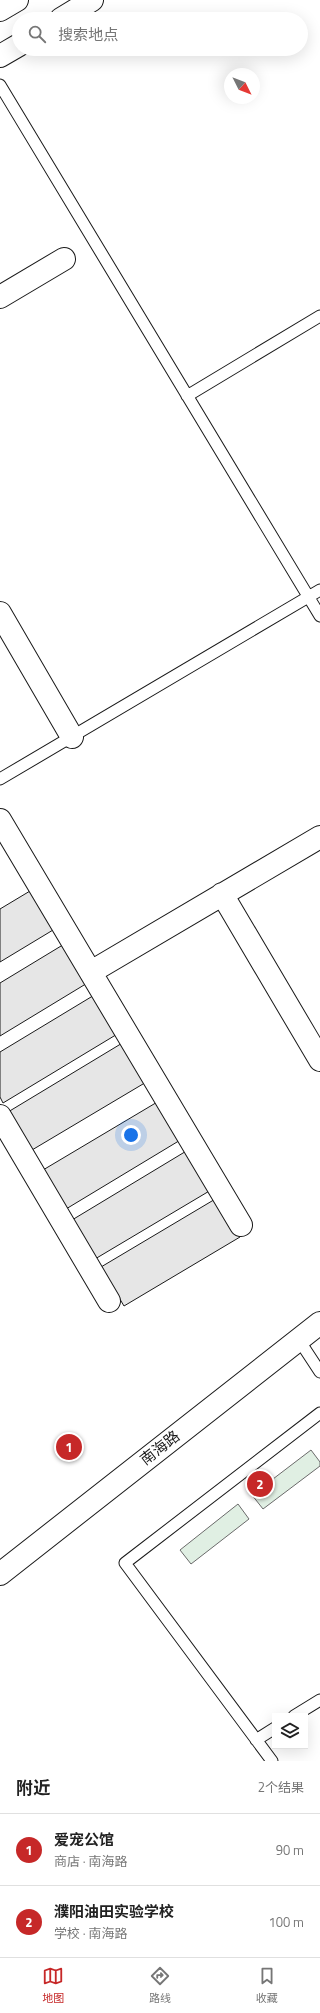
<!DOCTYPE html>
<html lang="zh">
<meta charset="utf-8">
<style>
:root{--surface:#fff;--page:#f2f2f2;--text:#222;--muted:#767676;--line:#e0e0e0;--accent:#c62828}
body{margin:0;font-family:"Titillium Web","Noto Sans SC",sans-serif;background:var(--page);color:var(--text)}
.controls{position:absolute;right:12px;bottom:12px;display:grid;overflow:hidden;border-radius:0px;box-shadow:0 4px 16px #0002}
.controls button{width:36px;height:36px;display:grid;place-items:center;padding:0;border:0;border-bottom:1px solid var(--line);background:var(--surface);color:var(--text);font:20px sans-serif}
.compass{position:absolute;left:224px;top:68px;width:36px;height:36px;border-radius:50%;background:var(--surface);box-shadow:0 4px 16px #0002;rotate:132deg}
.you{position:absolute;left:131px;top:1135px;width:14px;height:14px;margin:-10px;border:3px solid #fff;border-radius:50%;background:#1a73e8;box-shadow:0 0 0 6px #1a73e833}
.badge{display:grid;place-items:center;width:26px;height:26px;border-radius:50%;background:var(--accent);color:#fff;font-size:13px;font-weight:700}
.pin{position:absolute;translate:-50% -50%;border:2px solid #fff;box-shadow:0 1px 4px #0006}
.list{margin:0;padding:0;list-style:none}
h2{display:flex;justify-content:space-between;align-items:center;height:52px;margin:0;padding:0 16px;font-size:17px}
h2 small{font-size:13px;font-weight:400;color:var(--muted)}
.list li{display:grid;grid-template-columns:26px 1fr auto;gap:12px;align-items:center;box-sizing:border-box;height:72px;padding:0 16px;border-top:1px solid var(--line)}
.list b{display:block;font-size:15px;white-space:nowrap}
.list p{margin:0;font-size:13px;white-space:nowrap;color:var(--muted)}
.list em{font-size:13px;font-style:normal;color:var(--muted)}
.icon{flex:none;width:22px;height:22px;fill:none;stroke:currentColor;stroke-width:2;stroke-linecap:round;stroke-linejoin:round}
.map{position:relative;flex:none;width:320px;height:1761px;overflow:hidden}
.search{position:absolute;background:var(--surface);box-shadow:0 4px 16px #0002;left:12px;right:12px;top:12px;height:44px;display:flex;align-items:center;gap:10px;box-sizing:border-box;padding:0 14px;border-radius:22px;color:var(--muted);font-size:15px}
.sheet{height:196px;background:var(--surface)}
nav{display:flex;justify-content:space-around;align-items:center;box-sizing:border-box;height:56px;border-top:1px solid var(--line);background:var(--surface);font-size:11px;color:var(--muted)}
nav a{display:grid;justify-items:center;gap:2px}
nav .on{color:var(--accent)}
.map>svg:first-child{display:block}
</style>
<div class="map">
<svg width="320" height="1761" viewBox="0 0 320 1761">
<rect width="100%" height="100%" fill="#fff"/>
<!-- green -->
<path fill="#e0efe3" stroke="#6a6a6a" d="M311,1450L320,1462V1466L263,1509L252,1495Z
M238,1504L249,1519L191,1564L180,1550Z"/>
<!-- building -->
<path fill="#e6e6e6" stroke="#1a1a1a" d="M35,888L58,927L0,962V909Z
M66,943L89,982L0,1036V983Z
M96,994L119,1033L3,1103L0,1097V1052Z
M124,1042L148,1081L32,1150L8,1112Z
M159,1101L182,1139L66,1209L43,1170Z
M188,1150L211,1190L95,1259L72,1220Z
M217,1198L240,1237L124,1306L101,1267Z"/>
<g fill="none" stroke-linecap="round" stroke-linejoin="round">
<!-- service casing -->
<g stroke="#1a1a1a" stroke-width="13">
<path id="service" d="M0,85L320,616
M187,396L320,316
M0,779L320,590
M299,1340L320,1372
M294,1716L320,1700
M256,1740L275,1728
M272,1761L125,1563L320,1413"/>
</g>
<!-- minor casing -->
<g stroke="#1a1a1a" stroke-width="24">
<path id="minor" d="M0,297L64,259
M0,613L72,737
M0,820L241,1225
M222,894L320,1060
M91,972L320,837
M0,1116L109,1301"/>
</g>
<!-- tertiary casing -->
<g stroke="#1a1a1a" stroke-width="24">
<path id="tertiary" d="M0,1574L320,1323"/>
</g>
<!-- secondary casing -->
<g stroke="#1a1a1a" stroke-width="24">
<path id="secondary" d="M0,10L17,0
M61,19L92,0
M0,56L19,45"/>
</g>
<!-- service -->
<use href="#service" stroke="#fff" stroke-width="11"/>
<!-- minor -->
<use href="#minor" stroke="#fff" stroke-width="22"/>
<!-- tertiary -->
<use href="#tertiary" stroke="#fff" stroke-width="22"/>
<!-- secondary -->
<use href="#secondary" stroke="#fff" stroke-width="22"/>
</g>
<g text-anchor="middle" stroke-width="3" stroke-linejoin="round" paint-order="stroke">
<!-- street labels -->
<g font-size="15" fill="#1a1a1a" stroke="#fff">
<text transform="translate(160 1448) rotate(-38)" y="5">南海路</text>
</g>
</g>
</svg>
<div class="controls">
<button><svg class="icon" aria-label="layers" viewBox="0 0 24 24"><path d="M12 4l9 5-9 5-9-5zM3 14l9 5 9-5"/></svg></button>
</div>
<svg class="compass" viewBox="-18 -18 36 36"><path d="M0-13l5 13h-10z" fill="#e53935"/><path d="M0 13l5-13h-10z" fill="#767676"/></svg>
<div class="you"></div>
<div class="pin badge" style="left:69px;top:1447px">1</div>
<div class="pin badge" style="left:260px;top:1484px">2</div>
<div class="search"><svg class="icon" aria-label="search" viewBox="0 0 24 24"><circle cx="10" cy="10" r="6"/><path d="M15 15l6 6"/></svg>搜索地点</div>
</div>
<section class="sheet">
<h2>附近<small>2个结果</small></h2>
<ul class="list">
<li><span class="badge">1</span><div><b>爱宠公馆</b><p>商店 · 南海路</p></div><em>90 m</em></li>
<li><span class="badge">2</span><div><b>濮阳油田实验学校</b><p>学校 · 南海路</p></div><em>100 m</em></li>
</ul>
</section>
<nav>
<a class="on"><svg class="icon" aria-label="map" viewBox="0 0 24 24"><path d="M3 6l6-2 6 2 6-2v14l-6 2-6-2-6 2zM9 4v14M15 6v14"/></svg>地图</a>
<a><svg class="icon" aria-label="directions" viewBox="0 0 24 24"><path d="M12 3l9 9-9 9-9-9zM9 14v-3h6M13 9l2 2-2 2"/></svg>路线</a>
<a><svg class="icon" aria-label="saved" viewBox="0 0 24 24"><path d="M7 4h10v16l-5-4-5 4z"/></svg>收藏</a>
</nav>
